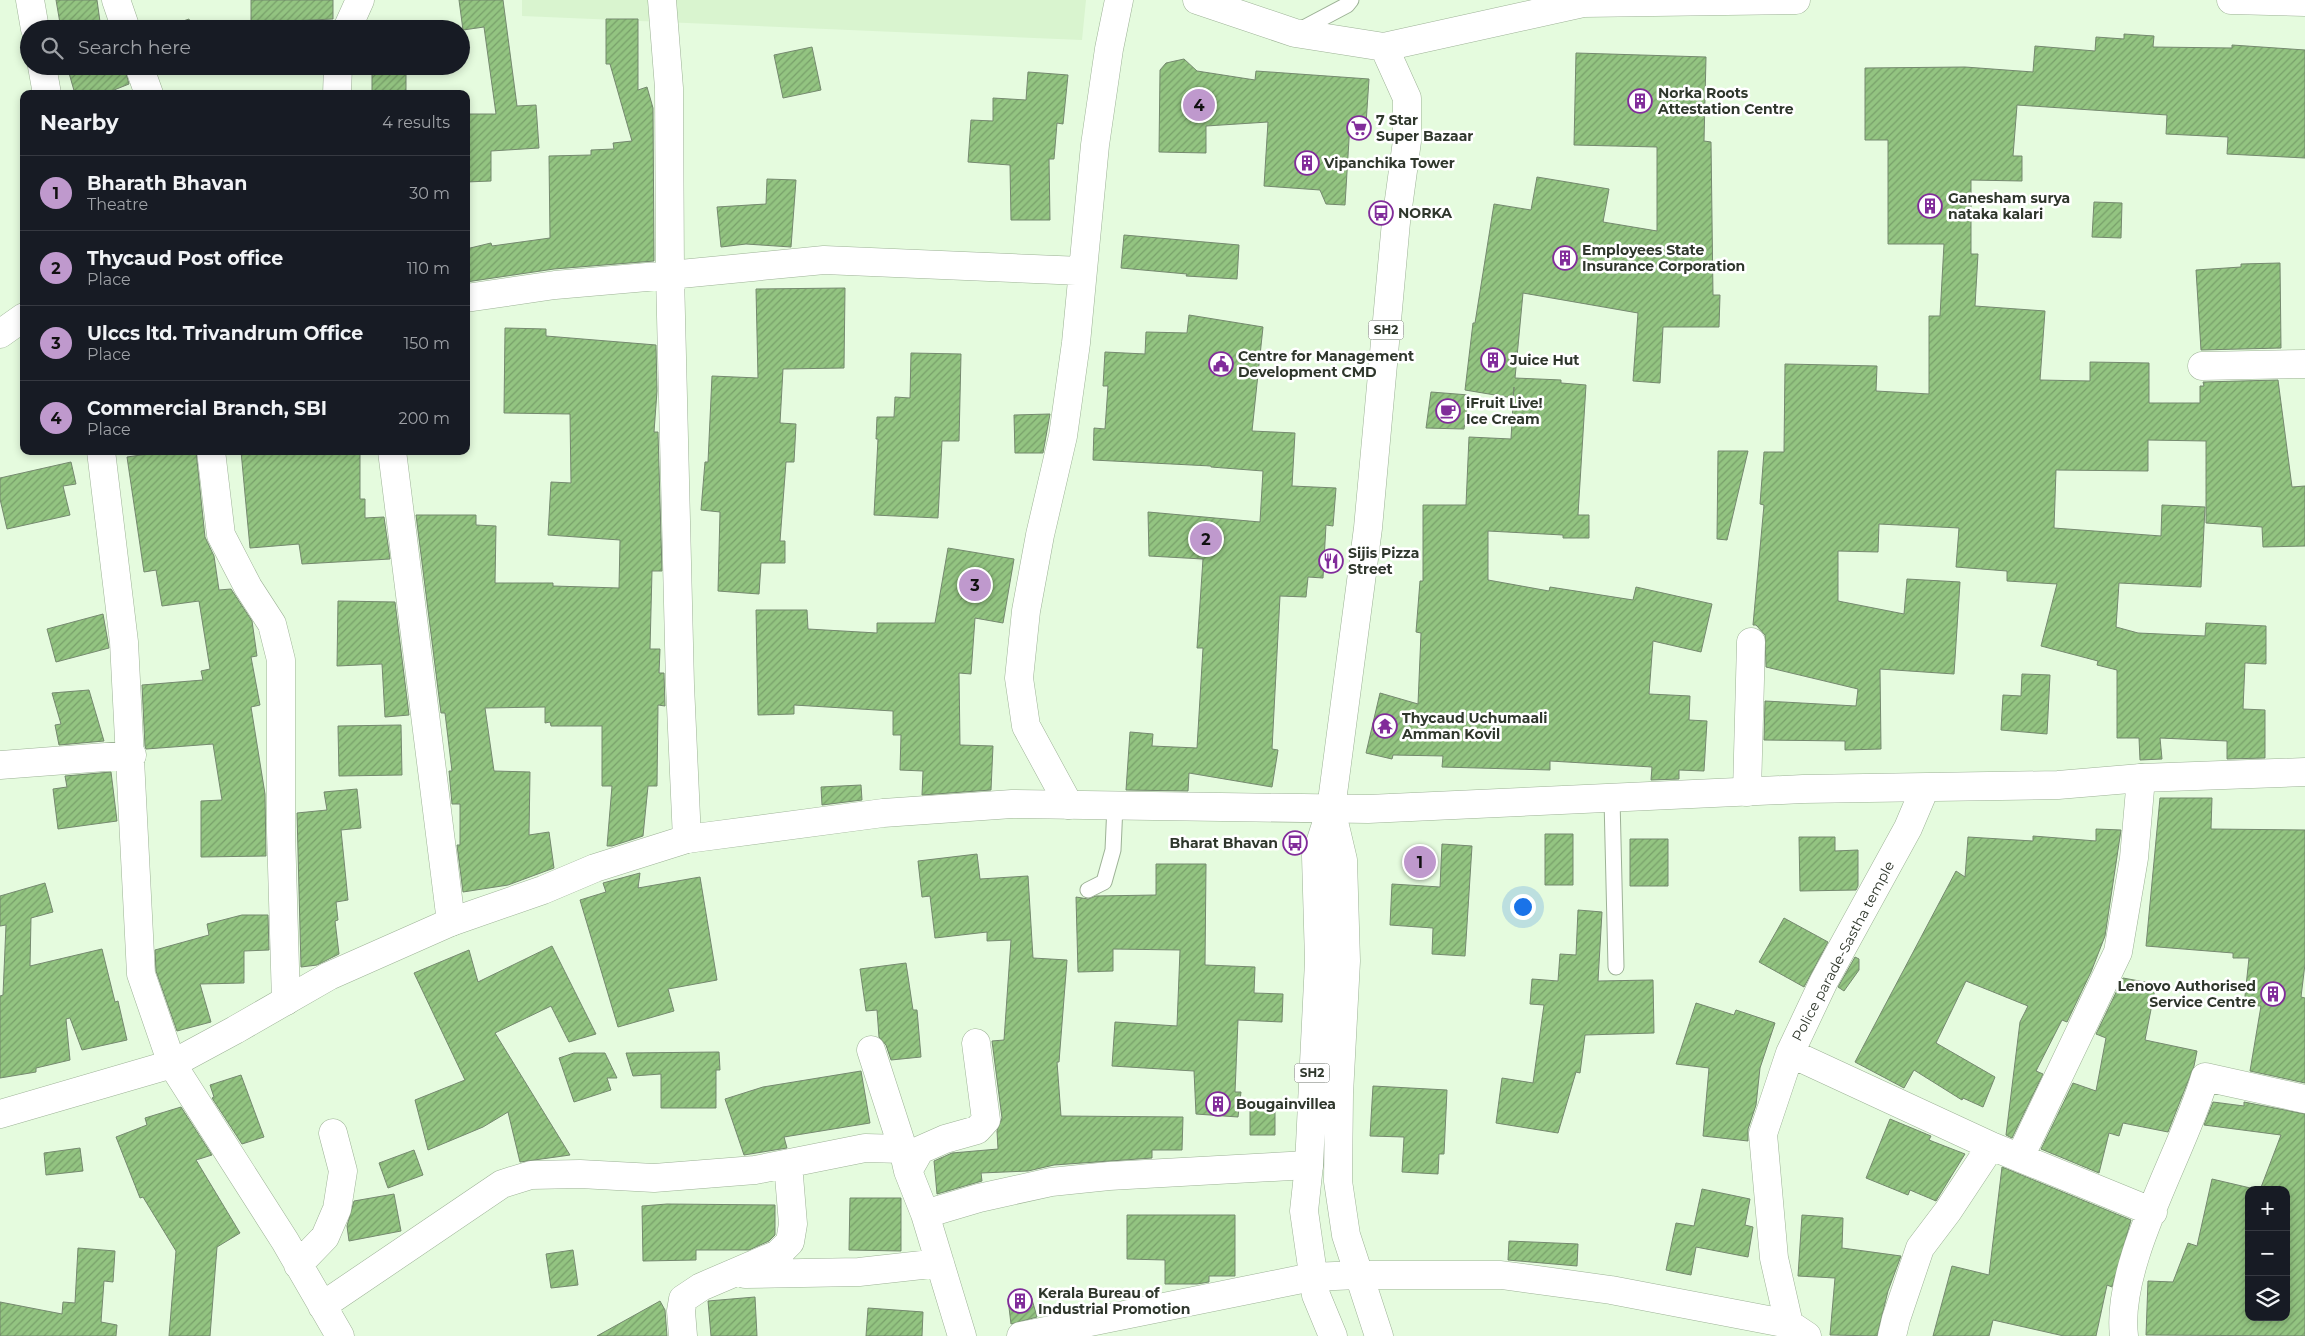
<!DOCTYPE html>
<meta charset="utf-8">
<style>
:root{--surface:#171b24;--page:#20242c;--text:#f1f3f6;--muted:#9ea1a6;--line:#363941;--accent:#bf99cd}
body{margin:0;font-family:Montserrat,sans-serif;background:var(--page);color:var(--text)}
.controls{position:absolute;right:15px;bottom:15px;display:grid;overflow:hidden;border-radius:10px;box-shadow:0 2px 8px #0003}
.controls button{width:45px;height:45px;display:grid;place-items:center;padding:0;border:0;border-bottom:1px solid var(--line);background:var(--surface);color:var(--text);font:25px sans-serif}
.you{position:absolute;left:1522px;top:906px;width:18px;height:18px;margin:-12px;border:4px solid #fff;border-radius:50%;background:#1a73e8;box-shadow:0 0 0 8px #1a73e833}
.badge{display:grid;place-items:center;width:32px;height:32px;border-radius:50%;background:var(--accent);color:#111;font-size:16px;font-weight:700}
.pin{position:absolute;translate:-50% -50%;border:2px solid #fff;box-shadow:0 1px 5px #0006}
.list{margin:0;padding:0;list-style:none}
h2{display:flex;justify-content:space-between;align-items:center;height:65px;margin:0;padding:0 20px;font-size:21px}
h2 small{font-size:16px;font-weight:400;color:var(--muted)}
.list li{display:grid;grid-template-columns:32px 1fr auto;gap:15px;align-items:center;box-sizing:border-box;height:75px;padding:0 20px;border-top:1px solid var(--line)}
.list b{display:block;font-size:19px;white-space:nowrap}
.list p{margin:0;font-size:16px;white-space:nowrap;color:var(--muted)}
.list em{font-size:16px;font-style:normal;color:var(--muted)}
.icon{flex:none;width:28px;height:28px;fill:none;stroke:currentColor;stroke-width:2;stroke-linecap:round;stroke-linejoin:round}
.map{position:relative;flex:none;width:2305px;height:1336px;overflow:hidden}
.search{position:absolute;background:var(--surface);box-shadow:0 2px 8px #0003;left:20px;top:20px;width:450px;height:55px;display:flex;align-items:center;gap:12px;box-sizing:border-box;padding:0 18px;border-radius:28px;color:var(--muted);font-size:19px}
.panel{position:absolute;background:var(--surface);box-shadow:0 2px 8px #0003;left:20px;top:90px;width:450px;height:365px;border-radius:10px}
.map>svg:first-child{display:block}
</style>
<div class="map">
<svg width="2305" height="1336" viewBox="0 0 2305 1336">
<defs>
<pattern id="building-hatch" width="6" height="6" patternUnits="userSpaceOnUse" patternTransform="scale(1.25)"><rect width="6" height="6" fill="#93c481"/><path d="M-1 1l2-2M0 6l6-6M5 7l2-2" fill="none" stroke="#78a06a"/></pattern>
</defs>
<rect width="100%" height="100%" fill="#e5fbde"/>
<!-- built -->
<path fill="#d9f4cf" d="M522,0H1086L1082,40L522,16Z"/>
<!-- building -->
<path fill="url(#building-hatch)" stroke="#75896f" d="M56,0H97L101,29H61Z
M251,0H333V19L290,21V25L280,29H251Z
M459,0H503L517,106L536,105L539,148L491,151V181L466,182V114H496L484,27L463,30Z
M189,19L192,29H161L169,26Z
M606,19H638V90L647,87L653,108L654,261L554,269L466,282V249L491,243L492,246L550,238L549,156L591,155V150L614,149L613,143L632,141L610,64H606Z
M2124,34L2154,36L2153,47L2232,48V45L2305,50V158L2227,154L2228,137L2166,134L2167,115L2017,105L2013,156H2022V181L1971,180V254H1978L1975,306L2045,311L2040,380L2090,381V362L2149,363V403H2200V386H2204L2203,382L2278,380L2292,487L2305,486V546L2263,547L2262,527L2206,523V441L2148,440V471L2056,470L2054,528L2161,536L2162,505L2205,507L2201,587L2119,583L2116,627L2138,633L2205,636L2206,623L2266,626V664L2245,663L2243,709L2265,710V758L2227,759V741L2160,738L2162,759L2140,760L2139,738H2117V670L2097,665L2098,661L2041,646L2057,584L2007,581V571L1956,567L1959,528L1879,524L1878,552L1838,551V601L1904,614L1907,579L1960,582L1954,674L1880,669L1881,749L1845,750V741L1764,740L1765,701L1856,706L1858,689L1766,667L1765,635L1756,625H1753L1764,505L1760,504L1764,452H1784L1785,364L1877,366L1876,391L1929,394V316H1940L1944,244H1888V140H1865V68L1965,67L2033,72L2035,46L2095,51L2096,37L2124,39Z
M812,47L821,90L783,98L774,55Z
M1576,53L1706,57L1704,141L1711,142L1713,295H1720L1719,327H1663L1660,383L1633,381L1638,313L1523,293L1515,378L1561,380V383L1586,385L1578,515H1589V538H1563V535L1488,531V580L1549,591L1550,587L1633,600L1636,587L1712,604L1701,652L1653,641L1649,694L1690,696L1689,720L1707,721L1704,771L1679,770V779L1651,780L1652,767L1550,761V770L1442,767L1443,756L1393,755L1392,759L1366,753L1380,693L1418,704L1421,633L1416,632L1420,581H1423V505H1466L1469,437L1511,439L1514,387L1513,398L1465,390L1473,323H1475L1494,204L1531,210L1537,177L1609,189L1603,222L1657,231V147L1574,145Z
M1184,59L1197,71L1255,80L1256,71L1369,79L1366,124L1350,123L1345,205L1326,204L1320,190L1264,186L1268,122L1206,126V153L1159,152L1160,70L1166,63Z
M67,66H124L129,84L104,94H75Z
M156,66H178L158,73Z
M372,68H406V94H372Z
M1028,72L1068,75L1063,124L1057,123L1054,159H1049L1050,220H1011L1010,165L968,162L971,120L993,121V98L1026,100Z
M767,179L796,180L791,247L746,244L721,247L717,207L766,204Z
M2094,202L2122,203L2121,238L2092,237Z
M1124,235L1239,245L1237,279L1186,276L1187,274L1121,268Z
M2280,263L2281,348L2201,350L2196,270L2241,267V264Z
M845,288L844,368L783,369L780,423L796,424L794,462H786L780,541H785V563H761L759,594L718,591L720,512L701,510L705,462H708L712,376L758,378L756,289Z
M1189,315L1263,327L1252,431L1295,433L1292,486L1336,488L1333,526L1326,525L1323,578L1308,577L1306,597L1280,596L1272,749L1278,750L1272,787L1189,773L1188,791L1126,790L1130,732L1153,734L1152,746L1197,748L1203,648H1197L1203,559L1149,556L1148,512L1260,522L1263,471L1211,467V466L1093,460L1094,428L1105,429L1108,386H1103L1105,352L1145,354L1146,332L1187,333Z
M505,328L546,329V336L656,345L657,391L654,432H658L662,571H652L650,649H660L659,673H664L665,706L658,705L657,786H648L643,836L612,846H607L612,786H602V726H551L550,722L545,723V707L485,708L494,771L530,772L529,835L549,832L554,868L508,885L463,892L457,845H460V804H452L449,771H452L445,713H441L416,515H476V525L496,526L495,583H553V586L619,588L620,540L548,535L551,482L571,483L570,414L504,413Z
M911,353L961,354L959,441H942L938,518L874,515L878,439H876L877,417H894L895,397L910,398Z
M1431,392L1469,395L1464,429L1426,428Z
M1050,414L1043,453H1015L1014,415Z
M168,451H196L205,537L214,556L219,590L231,589L252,621L257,656L251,657L260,705L251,707L265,794L266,856L201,857V801L222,800L213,744L146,749L145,746L142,685L203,680L201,671L210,669L199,601L162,606L156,570L144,572L127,457Z
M241,451H360V499H365V518L384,517L390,559L302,564L299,544L250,548Z
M1718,451H1748L1727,540L1717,539Z
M71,462L76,484L63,486L70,515L7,529L0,499V478Z
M948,548L1014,559L1003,623L975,618L971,674L959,673L960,745L993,746L991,790L922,795L923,771L900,770L901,735H893V711L794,705V714L758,715L756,610H807L808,629L877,633V623H935Z
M338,601L395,602L409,715L385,717L382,664L337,666Z
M103,614L109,648L56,662L47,629Z
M2022,674L2050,675L2047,734L2001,730L2003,695L2021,696Z
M89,690L104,741L59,745L55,725L61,724L52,693Z
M401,725L402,775L339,776L338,726Z
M111,772L117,821L58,829L53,789L67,787L65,776Z
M861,785L862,800L822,805L821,787Z
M357,789L361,828L341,830L348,900L336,902L338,920L335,921L339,954L317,965L301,967L297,813L327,810L324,792Z
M2160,798H2212L2211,829L2305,830V964L2301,997L2305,998V1083L2250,1071L2261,1006L2244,1005L2249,958H2233V953L2146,946Z
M2096,829L2121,830L2105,936L2091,972L2067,1022L2062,1020L2036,1071L2043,1074L2012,1138L2006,1135L2020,1022L2028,1006L1966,981L1936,1043L1995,1077L1983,1107L1963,1098L1962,1100L1914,1070L1904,1088L1855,1062L1956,871L1965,877L1968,837L2033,841V836L2096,841Z
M1545,834H1573V885H1545Z
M1799,837H1835V851L1858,850V886L1856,890L1800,891Z
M1630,839H1668V886H1630Z
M1442,844L1472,846L1465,956L1432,954L1433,928L1390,925L1392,884L1440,887Z
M977,854L980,879L1028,876L1033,958L1067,960L1059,1062H1057L1061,1116L1183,1117L1182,1150H1152V1158L1054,1165L1028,1171L981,1173L982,1181L937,1194L934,1161L952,1153L998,1149L997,1131L1002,1118L992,1041L1004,1040L1011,940L987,941V932L935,938L930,896L922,897L918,861Z
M1156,864H1206L1205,965L1255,967L1254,993L1283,994L1282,1022L1238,1020L1235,1092H1241L1238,1117L1196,1114L1194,1071L1112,1066L1115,1022L1177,1026L1180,950L1113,949V971L1078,972L1076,897L1088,899L1096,896L1156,895Z
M640,873L638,888L700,877L717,980L668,989L674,1011L618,1027L580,900L606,892L603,883Z
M45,883L53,912L31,918L30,966L102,949L115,1002L118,1001L127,1040L82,1050L70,1018L66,1019L70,1060L36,1068V1072L0,1078V996L3,995L6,925L0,926V896Z
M1578,910L1602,912L1598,981L1653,980L1654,1033L1585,1035L1580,1073L1576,1072L1558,1133L1496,1123L1502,1078L1533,1083L1544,1005L1530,1004L1532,979L1558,981L1560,954L1576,955Z
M242,915H268L269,950L244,951V983L200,984L211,1022L177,1031L156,971L155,950L209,935L207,924Z
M1784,918L1828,942L1804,987L1759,962Z
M552,946L596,1034L569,1042L551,1006L495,1033L570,1155L520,1162L508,1112L483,1127L428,1150L415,1100L465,1080L414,973L469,950L478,982Z
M1855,957L1859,959V970L1844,991L1838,987Z
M906,963L913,1010H917L921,1057L891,1060L886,1045L879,1037L877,1010L866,1011L860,969Z
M2123,978L2156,984L2145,1040L2197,1051L2194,1066L2168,1132L2123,1123L2119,1136L2109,1133L2099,1173L2041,1149L2073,1083L2096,1091L2106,1038L2096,1034Z
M1696,1003L1734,1015L1736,1010L1775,1023L1760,1068L1756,1105L1748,1129V1141L1703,1136L1709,1068L1676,1064Z
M719,1052L720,1070H716V1108H661V1074L633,1076L626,1053Z
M574,1053H605L617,1078H607L611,1090L574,1102L559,1058Z
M861,1071L870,1123L784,1137L787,1148L744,1155L725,1099L763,1087Z
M241,1075L264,1137L242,1144L212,1098L214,1097L210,1085Z
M1373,1086L1447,1090L1444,1154H1439L1438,1174L1402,1172L1404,1137L1370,1136Z
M2213,1102L2244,1106V1102L2305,1114V1336L2146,1335L2148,1281L2173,1282L2188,1243L2197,1246L2212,1179L2259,1190H2249V1317H2286V1190H2260L2281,1135L2204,1125Z
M181,1107L212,1155L196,1160L240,1233L217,1247L210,1336H169L176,1251L143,1197L140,1198L116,1137L147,1125L145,1118Z
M1250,1109H1275V1135H1250Z
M1890,1119L1931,1136L1929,1140L1965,1154L1936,1201L1910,1190L1908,1195L1866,1178Z
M80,1148L83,1171L46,1175L44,1153Z
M414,1150L423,1175L388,1188L379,1163Z
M2002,1167L2131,1220L2112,1287L2107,1285L2096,1336H2064L1993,1320L1989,1336H1933L1952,1266L1989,1275Z
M1702,1189L1750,1199L1745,1225L1753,1227L1748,1257L1696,1247L1691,1275L1666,1270L1676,1223L1694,1226Z
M394,1194L401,1231L349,1241L347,1226L354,1201Z
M850,1198H901V1251L849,1250Z
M667,1204L775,1205V1235L769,1241L749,1250H696V1260L643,1261L642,1206Z
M1127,1215H1235V1276H1209V1282L1197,1284H1165V1260L1127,1259Z
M1802,1215L1843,1218L1842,1248L1901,1256L1888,1291L1877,1336L1830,1335L1835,1278L1798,1276Z
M1509,1241L1578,1244L1577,1266L1508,1260Z
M78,1248L115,1251L113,1282L104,1281L101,1322L117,1325L116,1336H0V1302L62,1314L63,1302L75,1303Z
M573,1250L578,1285L551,1288L546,1254Z
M1031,1296L1037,1317L1011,1324L1008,1299Z
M755,1297L757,1336H711L708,1301Z
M660,1301L665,1310L667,1336H597Z
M868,1308L923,1312L922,1336H866Z"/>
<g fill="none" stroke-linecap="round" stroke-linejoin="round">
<!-- lane casing -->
<g stroke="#9db296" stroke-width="17">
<path id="lane" d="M1298,31L1347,5L1351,0
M1612,799L1616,967
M1088,890L1104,882L1113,850L1115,805"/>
</g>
<!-- street casing -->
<g stroke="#9db296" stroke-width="29">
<path id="street" d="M30,0L35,29
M116,0L126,29
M2231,0L2305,2
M347,29L360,0
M1384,47L1583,3L1796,0
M42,66L47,94
M139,66L149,94
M337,94L338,66
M466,298L555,285L670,275L669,88L662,0
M0,334L24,317
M2202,366L2305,364
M101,451L124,642L141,974L172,1064L285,1241L340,1336
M211,451L221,535L248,587L272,624L281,660V832L286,1001
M392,451L451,922
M0,765L132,755
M1747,792L1751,642
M1069,805L1026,726L1019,678L1026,611L1040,535L1063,436L1076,343L1095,145L1109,49L1119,0
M687,839L680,685L670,275L824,260L1082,271
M871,1050L903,1149
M1790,1053L1991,1146L2153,1212
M2020,1157L2118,952L2134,858L2141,778
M908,1171L920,1150L945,1139L977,1130L986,1120L976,1043
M925,1214L979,1198L1051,1182L1109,1176L1309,1165
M298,1265L325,1237L337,1209L343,1171L333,1133
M745,1274L859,1272L940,1263
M322,1306L502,1184L531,1175L580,1174L654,1178L755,1170L865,1148L903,1149L908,1171L925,1214L962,1336
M1789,1324L1774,1258L1763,1134L1790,1053L1824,981L1908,828L1925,788
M683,1336L681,1311L683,1299L701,1287L778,1254L790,1242L793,1224L788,1164
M1021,1336L1312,1277L1358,1275H1501L1611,1290L1789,1324L1807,1336
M1892,1336L1896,1319L1920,1248L1948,1211L1991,1146
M2124,1336C2115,1262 2184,1151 2205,1077L2305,1099"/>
</g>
<!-- secondary casing -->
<g stroke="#9db296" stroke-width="29">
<path id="secondary" d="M0,1114L172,1064L235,1030L329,976L451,922L543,890L595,868L687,839L883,813L1012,804L1368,809L1803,789L2058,785L2141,778L2305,772"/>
</g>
<!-- primary casing -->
<g stroke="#9db296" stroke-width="29">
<path id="primary" d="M1197,0L1295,33L1384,47L1407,98V141L1396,222L1368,528L1331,809L1316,856L1319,961L1309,1165L1304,1211L1316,1295L1333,1336
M1331,809L1343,860L1346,961L1339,1094L1338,1181L1346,1235L1379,1336"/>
</g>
<!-- lane -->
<use href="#lane" stroke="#fff" stroke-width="15"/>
<!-- street -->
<use href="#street" stroke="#fff" stroke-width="28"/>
<!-- secondary -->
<use href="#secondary" stroke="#fff" stroke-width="28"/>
<!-- primary -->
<use href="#primary" stroke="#fff" stroke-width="28"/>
</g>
<!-- icons -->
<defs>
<g id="building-ring" transform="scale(1.25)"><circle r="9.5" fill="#fff" stroke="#812c9a" stroke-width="1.5"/><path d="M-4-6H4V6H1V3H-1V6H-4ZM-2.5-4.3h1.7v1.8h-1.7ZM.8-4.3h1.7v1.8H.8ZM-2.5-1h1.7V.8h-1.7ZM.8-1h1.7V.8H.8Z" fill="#812c9a"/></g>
<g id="supermarket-ring" transform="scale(1.25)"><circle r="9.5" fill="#fff" stroke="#812c9a" stroke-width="1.5"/><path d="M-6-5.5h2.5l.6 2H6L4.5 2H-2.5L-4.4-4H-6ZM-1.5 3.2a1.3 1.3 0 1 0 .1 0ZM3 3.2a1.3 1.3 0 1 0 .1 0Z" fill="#812c9a"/></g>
<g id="bus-ring" transform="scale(1.25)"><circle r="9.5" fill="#fff" stroke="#812c9a" stroke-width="1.5"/><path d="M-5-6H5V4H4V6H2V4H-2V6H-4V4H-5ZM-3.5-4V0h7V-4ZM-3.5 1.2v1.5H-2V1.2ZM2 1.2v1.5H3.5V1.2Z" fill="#812c9a"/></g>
<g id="civic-ring" transform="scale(1.25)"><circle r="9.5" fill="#fff" stroke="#812c9a" stroke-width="1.5"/><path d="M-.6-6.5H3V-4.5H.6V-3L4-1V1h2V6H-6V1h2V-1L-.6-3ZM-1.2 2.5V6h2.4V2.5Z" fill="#812c9a"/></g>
<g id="cafe-ring" transform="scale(1.25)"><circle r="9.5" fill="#fff" stroke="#812c9a" stroke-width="1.5"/><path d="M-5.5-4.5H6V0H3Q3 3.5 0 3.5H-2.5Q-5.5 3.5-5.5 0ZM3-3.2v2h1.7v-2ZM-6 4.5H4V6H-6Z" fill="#812c9a"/></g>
<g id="restaurant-ring" transform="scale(1.25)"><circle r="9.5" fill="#fff" stroke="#812c9a" stroke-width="1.5"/><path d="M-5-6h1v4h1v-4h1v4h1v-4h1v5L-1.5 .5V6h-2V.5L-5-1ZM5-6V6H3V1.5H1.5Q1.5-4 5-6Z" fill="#812c9a"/></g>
<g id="temple-ring" transform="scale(1.25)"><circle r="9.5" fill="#fff" stroke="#812c9a" stroke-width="1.5"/><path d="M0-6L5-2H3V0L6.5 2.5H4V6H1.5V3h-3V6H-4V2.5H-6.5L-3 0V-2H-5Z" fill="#812c9a"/></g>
</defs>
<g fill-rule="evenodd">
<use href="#building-ring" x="1640" y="101"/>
<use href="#supermarket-ring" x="1359" y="128"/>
<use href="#building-ring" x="1307" y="163"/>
<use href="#building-ring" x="1930" y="206"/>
<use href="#bus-ring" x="1381" y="213"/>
<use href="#building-ring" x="1565" y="258"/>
<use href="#building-ring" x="1493" y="360"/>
<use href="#civic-ring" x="1221" y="364"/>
<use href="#cafe-ring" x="1448" y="411"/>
<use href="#restaurant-ring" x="1331" y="561"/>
<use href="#temple-ring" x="1385" y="726"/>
<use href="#bus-ring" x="1295" y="843"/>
<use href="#building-ring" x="2273" y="994"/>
<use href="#building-ring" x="1218" y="1104"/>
<use href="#building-ring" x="1020" y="1301"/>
</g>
<g text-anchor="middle" stroke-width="5" stroke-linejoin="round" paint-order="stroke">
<!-- shield labels -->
<g fill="#fff" stroke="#6d736b" stroke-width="1">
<rect x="1368.5" y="320.5" width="35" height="19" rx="4"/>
<rect x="1294.5" y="1063.5" width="35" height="19" rx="4"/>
</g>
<g font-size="12" font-weight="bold" fill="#2f372c">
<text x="1386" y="334">SH2</text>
<text x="1312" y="1077">SH2</text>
</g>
<!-- poi labels -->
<g font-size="14" font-weight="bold" fill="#2f372c" stroke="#fff" text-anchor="start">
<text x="1658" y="98">Norka Roots<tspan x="1658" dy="16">Attestation Centre</tspan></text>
<text x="1376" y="125">7 Star<tspan x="1376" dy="16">Super Bazaar</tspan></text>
<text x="1324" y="168">Vipanchika Tower</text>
<text x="1948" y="203">Ganesham surya<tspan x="1948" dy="16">nataka kalari</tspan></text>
<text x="1398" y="218">NORKA</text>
<text x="1582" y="255">Employees State<tspan x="1582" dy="16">Insurance Corporation</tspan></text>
<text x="1238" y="361">Centre for Management<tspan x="1238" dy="16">Development CMD</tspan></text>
<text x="1510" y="365">Juice Hut</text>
<text x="1466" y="408">iFruit Live!<tspan x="1466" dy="16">Ice Cream</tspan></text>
<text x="1348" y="558">Sijis Pizza<tspan x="1348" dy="16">Street</tspan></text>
<text x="1402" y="723">Thycaud Uchumaali<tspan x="1402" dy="16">Amman Kovil</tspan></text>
<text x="1278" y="848" text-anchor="end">Bharat Bhavan</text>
<text x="2256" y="991" text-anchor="end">Lenovo Authorised<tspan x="2256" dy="16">Service Centre</tspan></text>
<text x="1236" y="1109">Bougainvillea</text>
<text x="1038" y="1298">Kerala Bureau of<tspan x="1038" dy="16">Industrial Promotion</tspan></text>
</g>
<!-- street labels -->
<g font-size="14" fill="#2f372c" stroke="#fff">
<text transform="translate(1843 951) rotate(-62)" y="5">Police parade-Sastha temple</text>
</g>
</g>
</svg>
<div class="controls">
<button>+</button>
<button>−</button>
<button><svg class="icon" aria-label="layers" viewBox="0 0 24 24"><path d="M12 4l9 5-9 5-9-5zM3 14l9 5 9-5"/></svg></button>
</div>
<div class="you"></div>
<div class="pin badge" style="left:1420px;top:862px">1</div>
<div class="pin badge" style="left:1206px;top:539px">2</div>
<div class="pin badge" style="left:975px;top:585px">3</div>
<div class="pin badge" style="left:1199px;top:105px">4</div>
<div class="search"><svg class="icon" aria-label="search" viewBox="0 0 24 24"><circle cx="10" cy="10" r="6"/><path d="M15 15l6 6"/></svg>Search here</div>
<section class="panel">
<h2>Nearby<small>4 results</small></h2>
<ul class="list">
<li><span class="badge">1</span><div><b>Bharath Bhavan</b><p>Theatre</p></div><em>30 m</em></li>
<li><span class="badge">2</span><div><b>Thycaud Post office</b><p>Place</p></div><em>110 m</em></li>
<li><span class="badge">3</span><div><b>Ulccs ltd. Trivandrum Office</b><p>Place</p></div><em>150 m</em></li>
<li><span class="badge">4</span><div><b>Commercial Branch, SBI</b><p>Place</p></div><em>200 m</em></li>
</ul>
</section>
</div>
